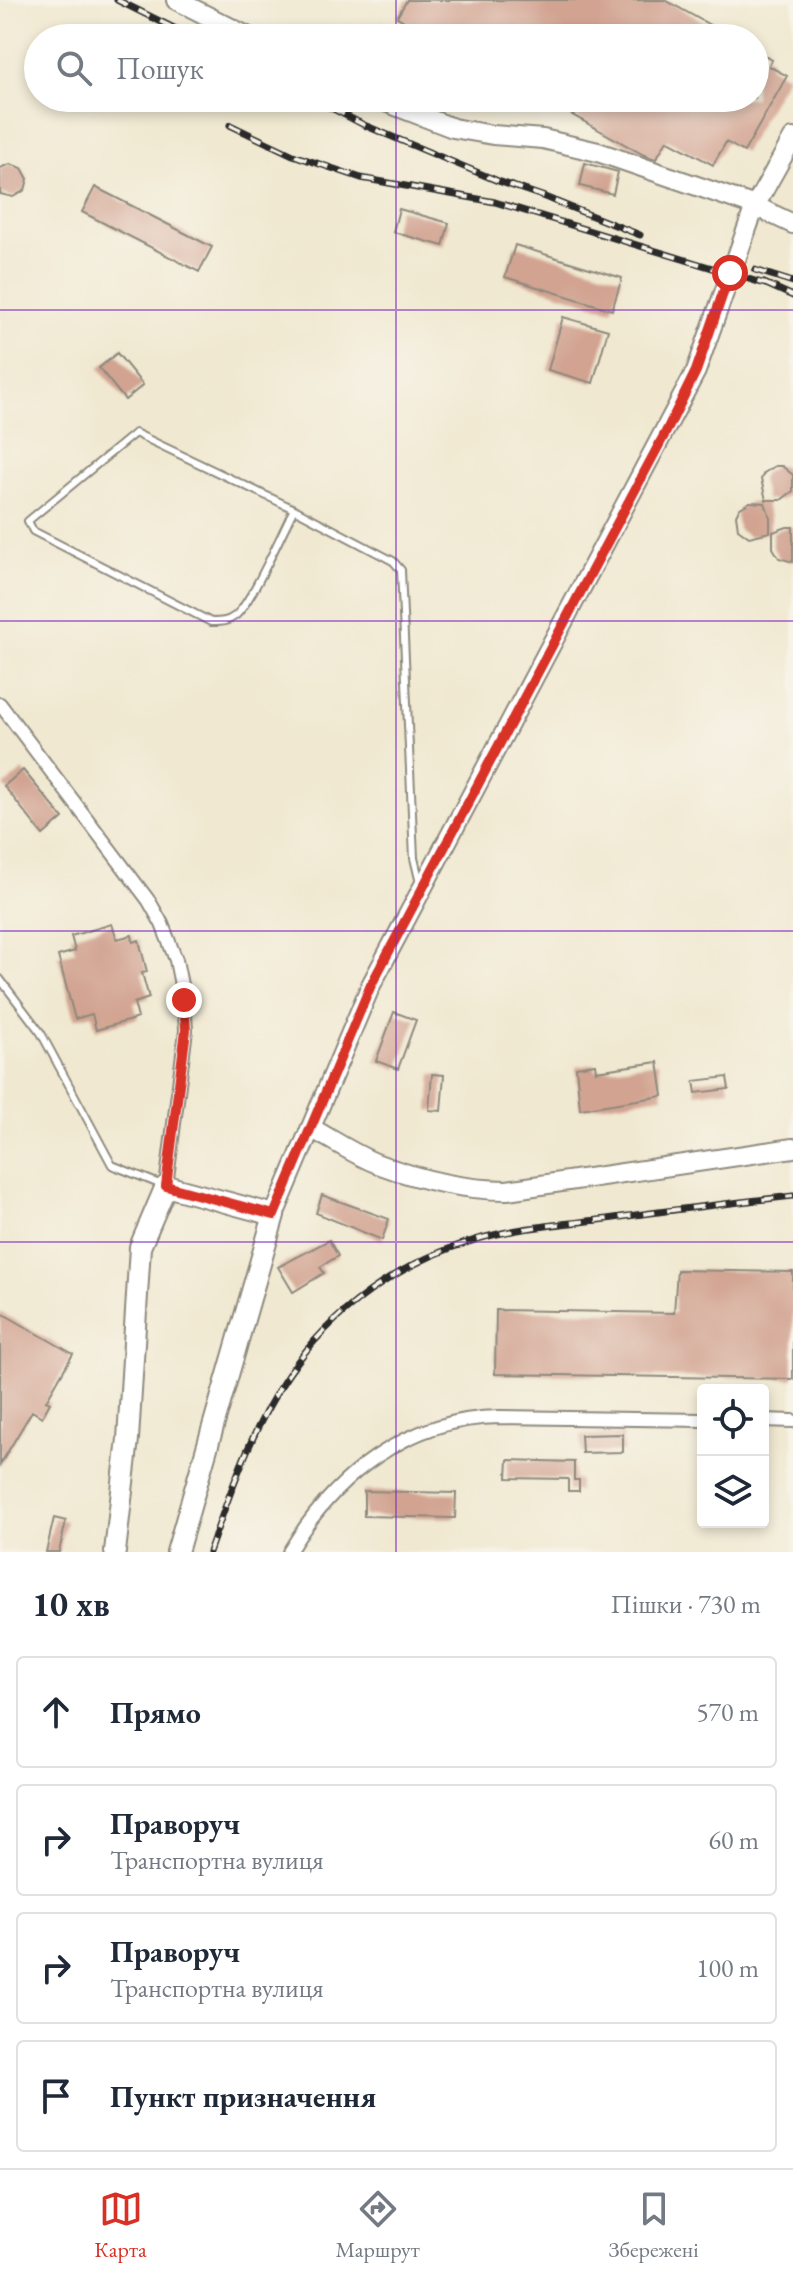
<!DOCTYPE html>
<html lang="uk">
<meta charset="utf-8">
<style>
:root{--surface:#fff;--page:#f2f2f3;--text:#1f2937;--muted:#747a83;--line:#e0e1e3;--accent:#d93025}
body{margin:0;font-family:"EB Garamond",serif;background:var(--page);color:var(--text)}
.controls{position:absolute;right:24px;bottom:24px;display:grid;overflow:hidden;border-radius:8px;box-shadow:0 4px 12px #0003}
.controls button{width:72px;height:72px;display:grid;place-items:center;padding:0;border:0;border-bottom:2px solid var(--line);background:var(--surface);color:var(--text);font:40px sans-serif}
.stop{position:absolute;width:24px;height:24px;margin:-18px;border:6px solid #d93025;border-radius:50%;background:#fff}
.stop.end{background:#d93025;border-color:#fff;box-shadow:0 2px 8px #0008}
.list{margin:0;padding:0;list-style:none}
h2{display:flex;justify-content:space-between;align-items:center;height:104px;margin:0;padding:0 32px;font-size:34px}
h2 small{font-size:26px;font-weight:400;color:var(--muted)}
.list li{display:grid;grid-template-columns:52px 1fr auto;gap:24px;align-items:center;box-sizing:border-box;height:112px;margin:0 16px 16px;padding:0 16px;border:2px solid var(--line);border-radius:8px}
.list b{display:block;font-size:30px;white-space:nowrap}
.list p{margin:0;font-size:26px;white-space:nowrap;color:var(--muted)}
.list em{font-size:26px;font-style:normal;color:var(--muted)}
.icon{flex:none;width:44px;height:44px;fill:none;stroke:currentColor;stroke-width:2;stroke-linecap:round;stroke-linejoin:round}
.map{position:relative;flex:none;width:793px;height:1552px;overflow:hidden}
.search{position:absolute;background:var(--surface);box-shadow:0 4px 12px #0003;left:24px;right:24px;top:24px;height:88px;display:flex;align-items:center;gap:20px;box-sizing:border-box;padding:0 28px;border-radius:44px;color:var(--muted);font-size:30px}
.sheet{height:616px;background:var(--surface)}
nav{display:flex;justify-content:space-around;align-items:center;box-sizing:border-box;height:112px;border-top:2px solid var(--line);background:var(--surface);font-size:22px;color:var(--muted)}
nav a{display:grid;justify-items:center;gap:4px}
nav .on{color:var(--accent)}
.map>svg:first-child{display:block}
</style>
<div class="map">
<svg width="793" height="1552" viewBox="0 0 793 1552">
<rect width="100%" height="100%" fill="#f7f3e8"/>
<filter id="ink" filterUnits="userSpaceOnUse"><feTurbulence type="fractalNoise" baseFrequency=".0125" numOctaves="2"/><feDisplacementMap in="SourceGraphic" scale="16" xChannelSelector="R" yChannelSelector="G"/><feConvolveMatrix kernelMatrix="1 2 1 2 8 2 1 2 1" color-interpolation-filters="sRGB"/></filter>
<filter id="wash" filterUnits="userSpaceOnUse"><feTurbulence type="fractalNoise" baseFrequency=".006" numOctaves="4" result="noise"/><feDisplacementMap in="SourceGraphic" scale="32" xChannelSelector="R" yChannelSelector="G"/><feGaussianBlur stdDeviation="1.8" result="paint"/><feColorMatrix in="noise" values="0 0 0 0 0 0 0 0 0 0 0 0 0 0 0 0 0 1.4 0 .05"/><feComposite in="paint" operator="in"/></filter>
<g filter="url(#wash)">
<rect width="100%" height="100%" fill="#f0e8d0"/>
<g id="blocks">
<!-- building -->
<path fill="#d2a391" d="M407,0H665L733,38H435L397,17Z
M755,51L772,60L769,66L787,76L744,152L726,142L713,165L667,140L656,159L644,155L542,98H755Z
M585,163L618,172L613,194L580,186Z
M10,164L22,168L28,179L25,190L13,197L0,194V168Z
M95,187L212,247L199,272L82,212Z
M399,209L449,223L443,246L393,232Z
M515,245L622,278L612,310L505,277Z
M563,317L608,330L593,383L548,370Z
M117,353L143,385L125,400L99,368Z
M775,466H782L793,475V491L781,500H766L761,479L764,473Z
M750,502L765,503L770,517V532L749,537L738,529L736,515L739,509Z
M787,527H793V562L779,558L773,548V532Z
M23,770L63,818L43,835L4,786Z
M112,924L117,939L132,935L133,942L139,940L147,972L142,973L149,998L134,1003L138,1018L96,1030L92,1014L75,1019L58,956L75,951L71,936Z
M394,1012L416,1020L398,1069L376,1061Z
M658,1062L663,1096L580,1109L576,1067L595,1064L596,1071Z
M432,1074L444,1075L441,1111L429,1110Z
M727,1077L729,1089L696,1093L694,1081Z
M322,1195L389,1219L382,1240L316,1213Z
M329,1240L338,1256L320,1267L324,1273L293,1292L278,1267Z
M677,1270L793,1272V1379L495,1374L496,1310L674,1313Z
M0,1312L73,1354L46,1401L50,1403L42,1417L32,1411L0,1465Z
M623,1434V1452L582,1453L581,1435Z
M508,1460L574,1462V1480H579V1491H568V1479L507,1478Z
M364,1491L456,1493L455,1518L364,1516Z
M54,1518L66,1521L59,1552H46Z"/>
</g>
</g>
<g filter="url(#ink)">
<use href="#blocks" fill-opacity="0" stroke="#8e8a7e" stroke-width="2"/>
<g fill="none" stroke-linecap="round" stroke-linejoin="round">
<!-- lane casing -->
<g stroke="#8e8a7e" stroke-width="10">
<path id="lane" d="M294,509C282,532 252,602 235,616C227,622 221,622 211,622L33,531L28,521L135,433L294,509L393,561L401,570L414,858L420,883
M0,979L41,1033L112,1165L162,1185"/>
</g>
<!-- street casing -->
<g stroke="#8e8a7e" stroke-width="16">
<path id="street" d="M0,704L149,901L162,924L176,960L184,1000L186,1030L166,1186
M763,1420L793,1421
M289,1552C335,1475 408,1418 500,1417L703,1420"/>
</g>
<!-- secondary casing -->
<g stroke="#8e8a7e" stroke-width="22">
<path id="secondary" d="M176,0L251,38
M375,98L453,128L493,135L543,139L598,152L755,206L793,224
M311,1128C333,1140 355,1155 378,1164C418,1179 464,1190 507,1190L793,1148
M274,1215L371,985L696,371L755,206L793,138"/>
</g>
<!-- primary casing -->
<g stroke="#8e8a7e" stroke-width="24">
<path id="primary" d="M115,1552L128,1439L140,1247L166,1186L274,1215L177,1552"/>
</g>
<!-- lane -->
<use href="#lane" stroke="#fff" stroke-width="6"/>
<!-- street -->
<use href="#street" stroke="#fff" stroke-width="12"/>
<!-- secondary -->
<use href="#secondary" stroke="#fff" stroke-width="18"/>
<!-- primary -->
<use href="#primary" stroke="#fff" stroke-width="20"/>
<!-- rail casing -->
<g stroke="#2b2b2b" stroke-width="7">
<path id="rail" d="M117,0L194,38
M312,98L364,125L498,181L542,196L640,235
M230,125L293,155L361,178L495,202L765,284
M755,270L793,282
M764,283L793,296
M209,1552C231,1491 251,1429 288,1375C332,1310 400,1262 475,1240C517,1227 564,1224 607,1219C669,1210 731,1203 793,1196"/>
</g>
<!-- rail -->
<use href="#rail" stroke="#f7f3e8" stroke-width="4" stroke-dasharray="12" stroke-linecap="butt"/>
</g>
</g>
<g fill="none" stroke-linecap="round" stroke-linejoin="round" filter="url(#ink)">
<!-- route -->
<path stroke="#d93025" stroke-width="10" d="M184,1000L186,1030L166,1186L274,1215L371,985L668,428L696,371L730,273"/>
</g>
<!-- grid -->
<path fill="none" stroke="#7b2cbf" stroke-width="2" stroke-opacity="0.55" d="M396,0V38M396,98V1552M0,310H793M0,621H793M0,931H793M0,1242H793"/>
</svg>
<div class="controls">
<button><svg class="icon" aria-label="locate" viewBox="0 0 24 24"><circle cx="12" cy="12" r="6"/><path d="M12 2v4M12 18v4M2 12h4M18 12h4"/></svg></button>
<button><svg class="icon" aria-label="layers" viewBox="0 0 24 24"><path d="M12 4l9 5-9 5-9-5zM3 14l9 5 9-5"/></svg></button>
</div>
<div class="stop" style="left:730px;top:273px"></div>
<div class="stop end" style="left:184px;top:1000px"></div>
<div class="search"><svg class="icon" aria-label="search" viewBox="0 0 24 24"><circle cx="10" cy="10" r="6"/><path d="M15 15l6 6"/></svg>Пошук</div>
</div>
<section class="sheet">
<h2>10 хв<small>Пішки · 730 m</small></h2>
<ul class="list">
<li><svg class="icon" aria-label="ahead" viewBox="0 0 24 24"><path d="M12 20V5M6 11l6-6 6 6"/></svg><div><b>Прямо</b></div><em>570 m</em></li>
<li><svg class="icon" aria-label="right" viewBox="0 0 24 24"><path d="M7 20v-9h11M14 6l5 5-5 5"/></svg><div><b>Праворуч</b><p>Транспортна вулиця</p></div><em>60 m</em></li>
<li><svg class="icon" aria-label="right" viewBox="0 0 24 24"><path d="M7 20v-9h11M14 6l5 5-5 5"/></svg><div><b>Праворуч</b><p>Транспортна вулиця</p></div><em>100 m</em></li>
<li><svg class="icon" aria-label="arrive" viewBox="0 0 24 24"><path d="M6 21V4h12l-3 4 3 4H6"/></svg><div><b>Пункт призначення</b></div></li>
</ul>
</section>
<nav>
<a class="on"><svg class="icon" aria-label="map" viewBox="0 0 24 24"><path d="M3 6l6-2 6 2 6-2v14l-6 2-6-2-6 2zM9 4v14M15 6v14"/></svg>Карта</a>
<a><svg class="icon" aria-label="directions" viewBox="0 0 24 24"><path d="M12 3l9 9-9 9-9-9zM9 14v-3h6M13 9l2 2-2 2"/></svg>Маршрут</a>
<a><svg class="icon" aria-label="saved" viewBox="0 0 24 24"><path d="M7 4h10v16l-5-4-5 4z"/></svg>Збережені</a>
</nav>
